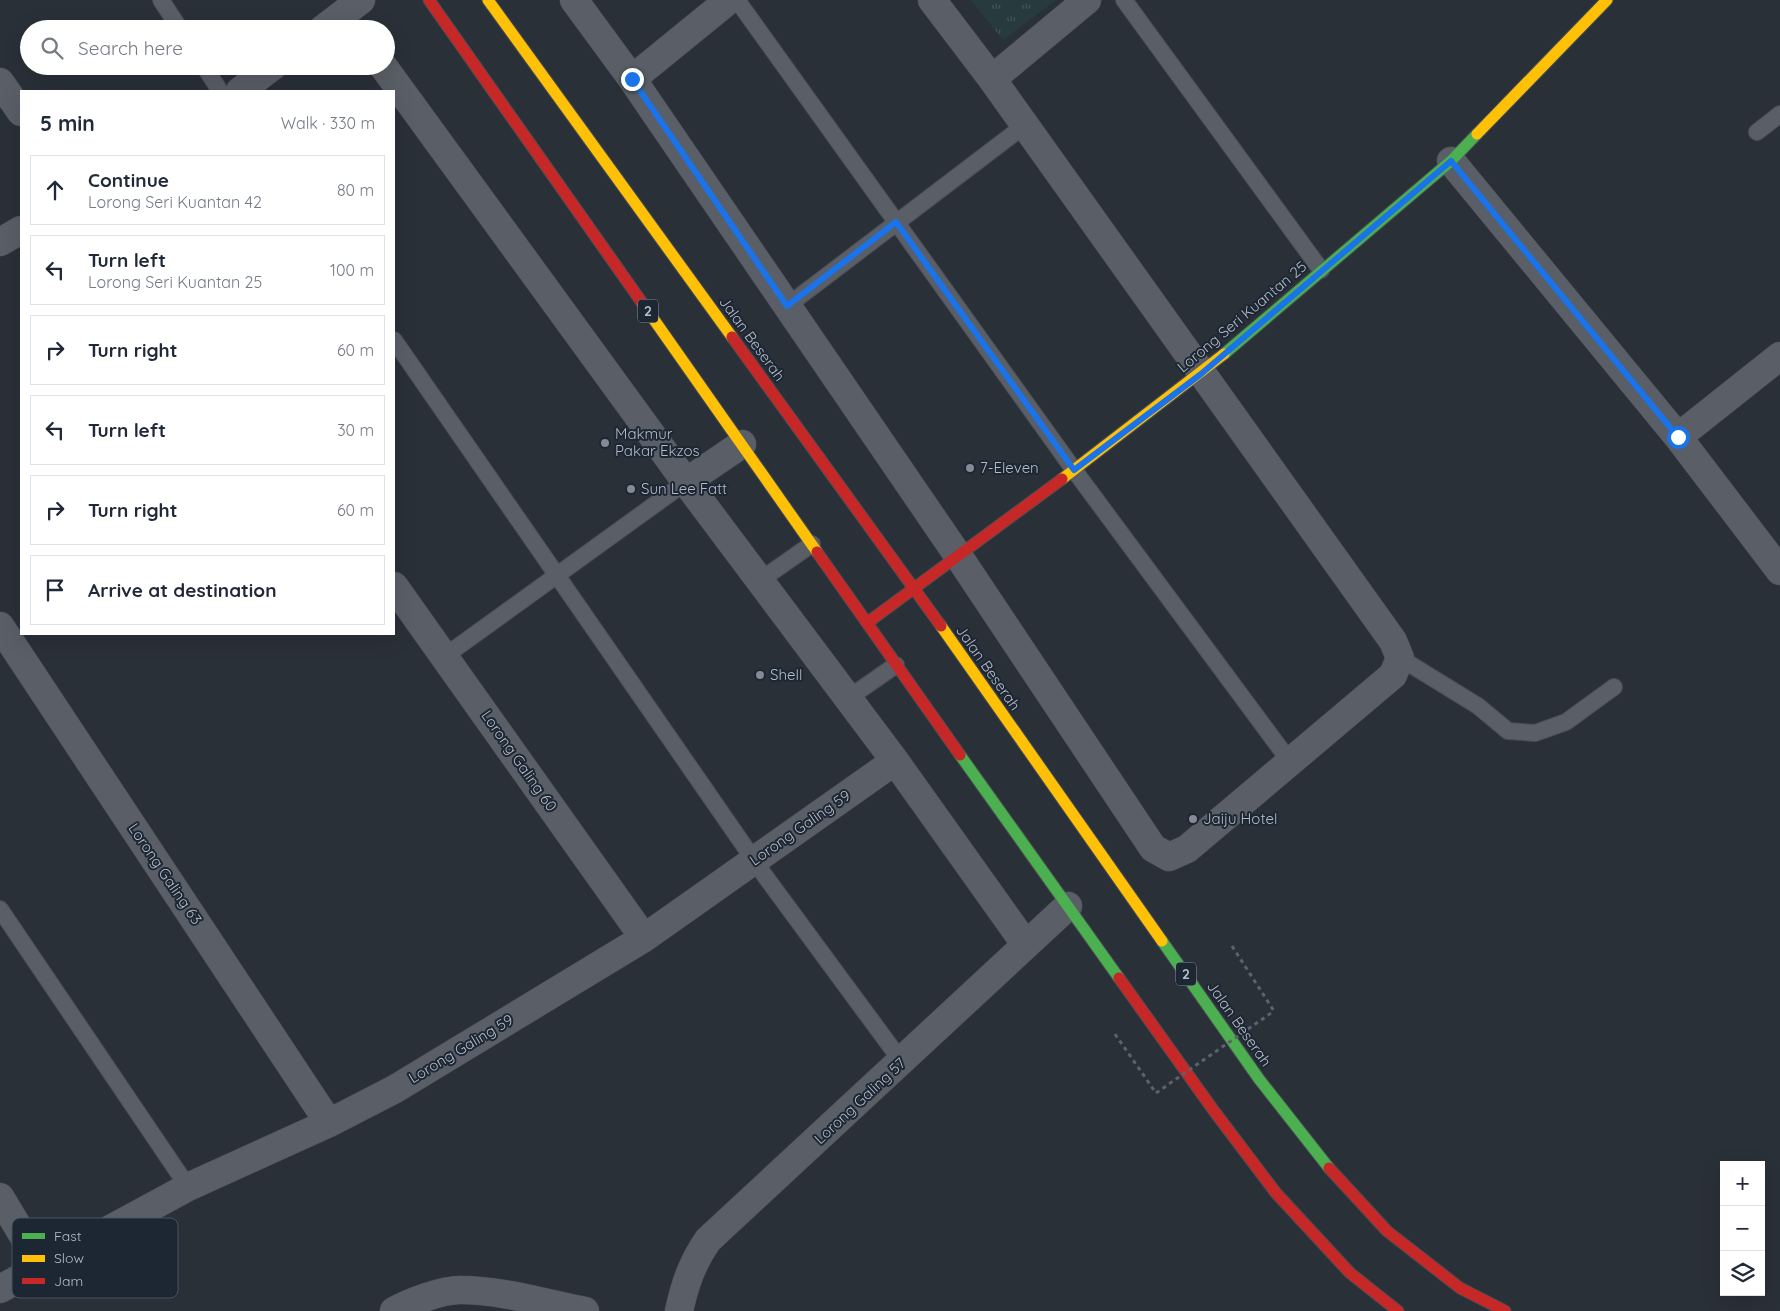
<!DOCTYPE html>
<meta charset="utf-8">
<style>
:root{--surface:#fff;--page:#f6f6f7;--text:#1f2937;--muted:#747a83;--line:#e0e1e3}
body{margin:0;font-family:Quicksand,sans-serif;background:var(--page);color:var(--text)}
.controls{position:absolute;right:15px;bottom:15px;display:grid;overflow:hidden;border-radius:0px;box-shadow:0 5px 20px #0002}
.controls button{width:45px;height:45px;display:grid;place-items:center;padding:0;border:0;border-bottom:1px solid var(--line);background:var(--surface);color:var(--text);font:25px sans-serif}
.stop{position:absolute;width:15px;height:15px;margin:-11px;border:4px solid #1a73e8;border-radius:50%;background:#fff}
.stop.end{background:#1a73e8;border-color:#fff;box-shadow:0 1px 5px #0008}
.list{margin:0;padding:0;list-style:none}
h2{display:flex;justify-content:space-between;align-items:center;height:65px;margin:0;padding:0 20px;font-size:21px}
h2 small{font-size:16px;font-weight:400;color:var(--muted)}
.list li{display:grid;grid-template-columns:32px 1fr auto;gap:15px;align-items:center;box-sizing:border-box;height:70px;margin:0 10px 10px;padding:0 10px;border:1px solid var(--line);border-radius:0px}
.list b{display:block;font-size:19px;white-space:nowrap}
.list p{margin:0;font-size:16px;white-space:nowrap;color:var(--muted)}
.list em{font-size:16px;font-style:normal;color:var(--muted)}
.icon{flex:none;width:28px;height:28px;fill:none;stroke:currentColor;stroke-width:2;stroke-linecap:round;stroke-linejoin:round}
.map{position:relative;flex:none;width:1780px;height:1311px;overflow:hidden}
.search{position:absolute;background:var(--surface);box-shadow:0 5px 20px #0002;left:20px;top:20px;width:375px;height:55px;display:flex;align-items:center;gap:12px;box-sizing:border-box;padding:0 18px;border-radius:28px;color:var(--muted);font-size:19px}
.panel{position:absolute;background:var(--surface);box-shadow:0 5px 20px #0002;left:20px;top:90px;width:375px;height:545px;border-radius:0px}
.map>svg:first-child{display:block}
</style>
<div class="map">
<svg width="1780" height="1311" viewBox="0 0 1780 1311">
<defs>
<pattern id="park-tufts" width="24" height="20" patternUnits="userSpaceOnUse" patternTransform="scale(1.25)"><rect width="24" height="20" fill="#273a3e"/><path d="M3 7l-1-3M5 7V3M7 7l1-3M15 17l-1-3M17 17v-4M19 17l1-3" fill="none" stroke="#445559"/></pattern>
</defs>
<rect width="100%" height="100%" fill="#2a3038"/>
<!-- park -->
<path fill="url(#park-tufts)" d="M971,0H1056L1003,40Z"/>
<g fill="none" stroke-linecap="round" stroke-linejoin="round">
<!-- lane casing -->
<g stroke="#484c53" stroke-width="18">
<path id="lane" d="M161,0L180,29
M737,0L1074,470L1291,763
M1124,0L1321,270
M204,66L220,91
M1757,132L1780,114
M787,306L1025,125
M394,340L765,876L902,1062
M759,581L812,544
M445,656L686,482
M1400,658L1478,706L1508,731L1535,733L1566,722L1614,687
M847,699L896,665
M0,909L188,1187"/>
</g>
<!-- street casing -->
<g stroke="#484c53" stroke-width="29">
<path id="street" d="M574,0L632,79L959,557L1153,848L1169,857L1187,849L1393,675L1400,658L1393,641L992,79L932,0
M323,29L361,0
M383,66L686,482L742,444
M632,79L729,0
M992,79L1087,0
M0,82L21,112
M240,91L273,66
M1451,161L1678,437L1780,571
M0,242L21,230
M1678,437L1780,356
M686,482L895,761L1026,945
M394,586L644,938
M0,626L329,1123
M0,1197L42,1267
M0,1289L188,1187L329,1123L395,1089L644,938L895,761
M394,1311C410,1302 442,1290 460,1290C501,1290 544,1303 585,1311
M679,1311C685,1284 692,1263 708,1240L1068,906"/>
</g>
<!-- fast casing -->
<g stroke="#484c53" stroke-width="13">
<path id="fast" d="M1224,354L1451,161L1477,134
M960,755L1119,978
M1162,941L1259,1079L1329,1168"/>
</g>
<!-- slow casing -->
<g stroke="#484c53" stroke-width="13">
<path id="slow" d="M488,0L732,337
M1477,134L1607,0
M650,314L817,552
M1062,479L1224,354
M941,626L1162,941"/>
</g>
<!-- jam casing -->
<g stroke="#484c53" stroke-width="13">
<path id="jam" d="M429,0L650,314
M732,337L941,626
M817,552L960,755
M867,623L1062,479
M1119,978L1214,1111L1276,1193L1350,1273L1398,1311
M1329,1168L1387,1231L1460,1288L1505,1311"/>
</g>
<!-- path -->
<path stroke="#5d636a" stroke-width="3" stroke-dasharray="4 4" stroke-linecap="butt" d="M1232,946L1274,1011
M1115,1034L1156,1093"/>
<!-- lane -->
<use href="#lane" stroke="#5a5e66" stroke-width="16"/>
<!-- street -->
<use href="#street" stroke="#5a5e66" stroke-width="28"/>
<!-- fast -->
<use href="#fast" stroke="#4caf50" stroke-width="11"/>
<!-- slow -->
<use href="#slow" stroke="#ffc107" stroke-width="11"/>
<!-- jam -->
<use href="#jam" stroke="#c62828" stroke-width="11"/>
<!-- path-bridge -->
<path stroke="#5d636a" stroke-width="3" stroke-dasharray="4 4" stroke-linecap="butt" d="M1156,1093L1274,1011"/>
</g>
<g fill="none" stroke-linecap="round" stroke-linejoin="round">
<!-- route -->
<path stroke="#1a73e8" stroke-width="6" d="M632,79L787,306L896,222L1074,470L1201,374L1451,161L1678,437"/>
</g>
<!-- markers -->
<g fill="#848b96" stroke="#1d2633" stroke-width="2">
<circle cx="605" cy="443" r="5"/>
<circle cx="970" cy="468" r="5"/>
<circle cx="631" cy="489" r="5"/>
<circle cx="760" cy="675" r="5"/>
<circle cx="1193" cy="819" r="5"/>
</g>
<g text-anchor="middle" stroke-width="4" stroke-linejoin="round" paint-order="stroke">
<!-- shield labels -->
<g fill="#1d2633" stroke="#878f9c" stroke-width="1">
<rect x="638" y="299.5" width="20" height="23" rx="4"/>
<rect x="1176" y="962.5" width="20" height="23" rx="4"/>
</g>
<g font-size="14" font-weight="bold" fill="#b4bcc9">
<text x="648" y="316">2</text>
<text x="1186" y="979">2</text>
</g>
<!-- street labels -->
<g font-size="15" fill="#b4bcc9" stroke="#1d2633">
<text transform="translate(1242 317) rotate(-40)" y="5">Lorong Seri Kuantan 25</text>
<text transform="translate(752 339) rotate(54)" y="5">Jalan Beserah</text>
<text transform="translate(988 668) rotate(55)" y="5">Jalan Beserah</text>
<text transform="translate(519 761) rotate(55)" y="5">Lorong Galing 60</text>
<text transform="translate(800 828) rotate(-35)" y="5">Lorong Galing 59</text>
<text transform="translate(165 874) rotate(56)" y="5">Lorong Galing 63</text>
<text transform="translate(1239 1024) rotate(55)" y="5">Jalan Beserah</text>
<text transform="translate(461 1049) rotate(-31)" y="5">Lorong Galing 59</text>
<text transform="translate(860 1101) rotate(-43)" y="5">Lorong Galing 57</text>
</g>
<!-- poi labels -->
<g font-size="15" fill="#b4bcc9" stroke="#1d2633" text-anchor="start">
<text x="615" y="439">Makmur<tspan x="615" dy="17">Pakar Ekzos</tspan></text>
<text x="980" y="473">7-Eleven</text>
<text x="641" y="494">Sun Lee Fatt</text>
<text x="770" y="680">Shell</text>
<text x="1203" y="824">Jaiju Hotel</text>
</g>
</g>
<!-- legend -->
<rect x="12" y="1218" width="166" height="80" rx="8" fill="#1d2633" stroke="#4a5360" stroke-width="1"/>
<rect x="22" y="1233" width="23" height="6" fill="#4caf50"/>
<rect x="22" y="1255" width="23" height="7" fill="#ffc107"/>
<rect x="22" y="1278" width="23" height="6" fill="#c62828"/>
<g font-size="14" fill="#b4bcc9">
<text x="54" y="1241">Fast</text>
<text x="54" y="1263">Slow</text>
<text x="54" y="1286">Jam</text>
</g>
</svg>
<div class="controls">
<button>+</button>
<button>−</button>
<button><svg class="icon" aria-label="layers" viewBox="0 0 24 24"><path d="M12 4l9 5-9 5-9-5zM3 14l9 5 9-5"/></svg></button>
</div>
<div class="stop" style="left:1678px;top:437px"></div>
<div class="stop end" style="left:632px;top:79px"></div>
<div class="search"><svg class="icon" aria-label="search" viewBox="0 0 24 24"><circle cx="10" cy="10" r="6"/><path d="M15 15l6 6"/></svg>Search here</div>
<section class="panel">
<h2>5 min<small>Walk · 330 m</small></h2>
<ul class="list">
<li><svg class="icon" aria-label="ahead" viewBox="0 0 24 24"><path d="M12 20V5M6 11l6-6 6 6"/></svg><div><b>Continue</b><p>Lorong Seri Kuantan 42</p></div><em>80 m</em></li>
<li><svg class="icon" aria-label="left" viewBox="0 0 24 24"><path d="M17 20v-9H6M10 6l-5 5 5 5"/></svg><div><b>Turn left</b><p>Lorong Seri Kuantan 25</p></div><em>100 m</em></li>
<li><svg class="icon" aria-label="right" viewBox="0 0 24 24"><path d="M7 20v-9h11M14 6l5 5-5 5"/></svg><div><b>Turn right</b></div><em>60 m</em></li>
<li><svg class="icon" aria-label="left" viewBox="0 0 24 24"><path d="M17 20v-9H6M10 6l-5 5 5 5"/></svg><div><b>Turn left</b></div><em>30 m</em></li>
<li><svg class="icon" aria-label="right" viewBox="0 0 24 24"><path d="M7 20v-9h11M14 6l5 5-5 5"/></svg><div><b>Turn right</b></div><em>60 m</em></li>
<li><svg class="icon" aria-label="arrive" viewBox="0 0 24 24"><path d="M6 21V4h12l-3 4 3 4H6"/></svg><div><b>Arrive at destination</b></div></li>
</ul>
</section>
</div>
